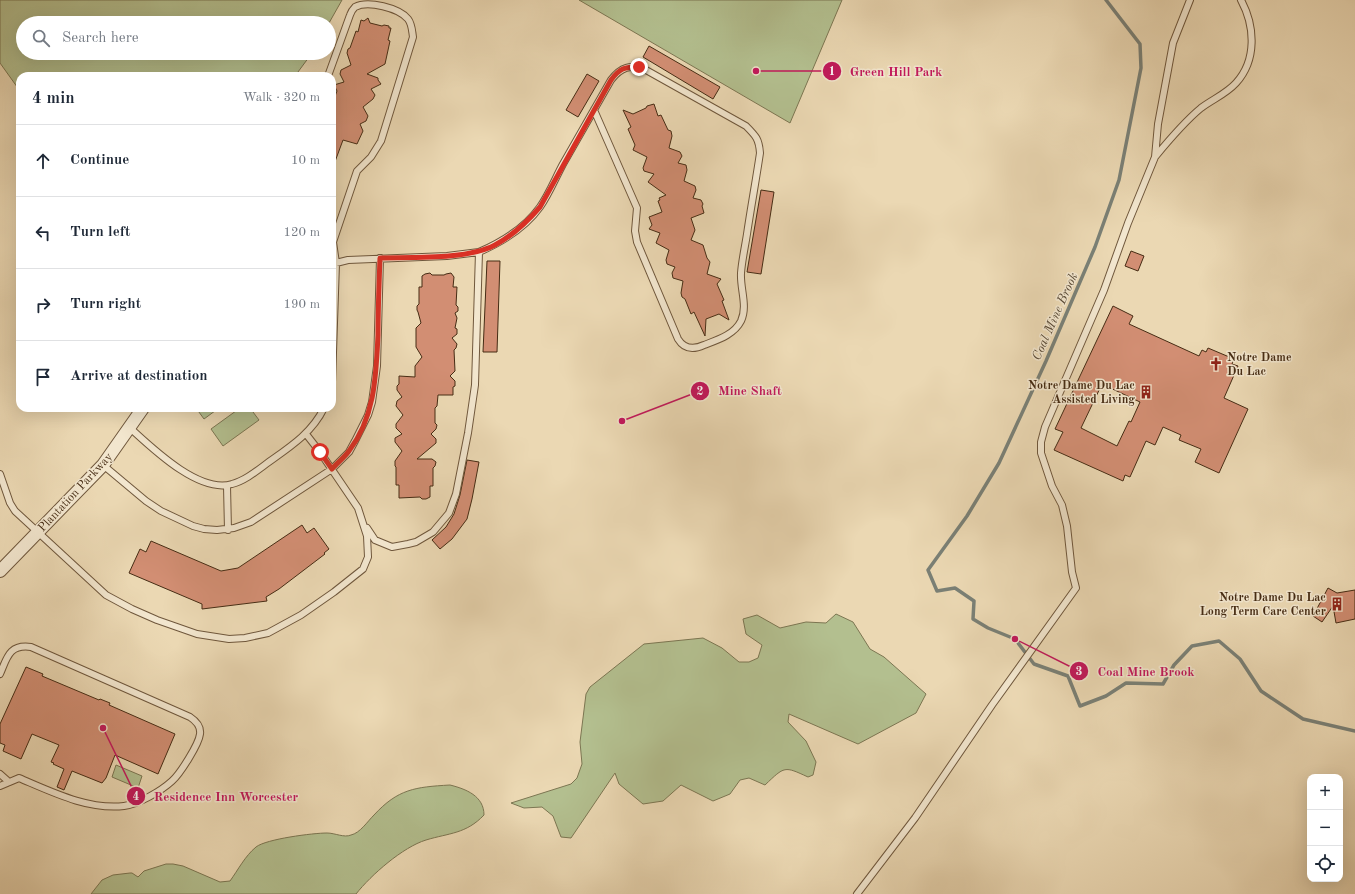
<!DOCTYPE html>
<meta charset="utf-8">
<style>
:root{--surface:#fff;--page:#f2f2f3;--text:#1f2937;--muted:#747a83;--line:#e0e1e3}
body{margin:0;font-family:"Old Standard TT",serif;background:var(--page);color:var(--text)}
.controls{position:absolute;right:12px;bottom:12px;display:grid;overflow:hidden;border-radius:8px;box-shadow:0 4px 16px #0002}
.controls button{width:36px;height:36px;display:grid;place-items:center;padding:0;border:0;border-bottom:1px solid var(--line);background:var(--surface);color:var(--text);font:20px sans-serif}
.stop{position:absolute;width:12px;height:12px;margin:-9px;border:3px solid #d93025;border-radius:50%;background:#fff}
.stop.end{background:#d93025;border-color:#fff;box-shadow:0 1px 4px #0008}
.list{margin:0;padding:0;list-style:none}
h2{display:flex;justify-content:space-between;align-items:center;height:52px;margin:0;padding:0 16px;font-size:17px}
h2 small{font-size:13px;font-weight:400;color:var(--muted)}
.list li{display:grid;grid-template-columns:26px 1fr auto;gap:12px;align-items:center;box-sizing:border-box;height:72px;padding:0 16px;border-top:1px solid var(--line)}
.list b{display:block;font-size:15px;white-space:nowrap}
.list em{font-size:13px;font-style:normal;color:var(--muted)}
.icon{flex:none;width:22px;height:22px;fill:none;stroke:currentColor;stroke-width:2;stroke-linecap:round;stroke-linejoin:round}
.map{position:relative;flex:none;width:1355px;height:894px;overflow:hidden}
.search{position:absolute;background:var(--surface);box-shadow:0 4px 16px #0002;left:16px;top:16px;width:320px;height:44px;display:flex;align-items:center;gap:10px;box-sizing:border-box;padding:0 14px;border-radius:22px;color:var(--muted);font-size:15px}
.panel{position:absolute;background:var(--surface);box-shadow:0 4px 16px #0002;left:16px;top:72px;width:320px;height:340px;border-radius:12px}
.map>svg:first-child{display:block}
</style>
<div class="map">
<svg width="1355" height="894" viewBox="0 0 1355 894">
<rect width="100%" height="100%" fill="#ebd8b3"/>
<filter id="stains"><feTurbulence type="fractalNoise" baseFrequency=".005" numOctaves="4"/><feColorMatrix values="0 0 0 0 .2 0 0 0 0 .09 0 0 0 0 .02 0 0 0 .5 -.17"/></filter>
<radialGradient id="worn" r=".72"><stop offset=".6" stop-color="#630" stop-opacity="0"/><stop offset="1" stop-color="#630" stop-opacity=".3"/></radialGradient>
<!-- green -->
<path fill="#b3bf8f" stroke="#7c7652" d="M0,0H342L329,23H23V53H312L295,76H20V91L0,63Z
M579,0H842L790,123Z
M196,408H219L204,419Z
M240,408H250L259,420L223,446L211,429Z
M836,614L853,622L870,649L884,657L926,694L916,713L858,744L789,714L788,722L806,741L816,762L813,775L808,777C784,766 785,766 765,785L749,778L740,780L730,794L713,801L681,785L663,801L643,804L619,784L615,773L571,838L561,837L553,816L542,807L524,808L511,803L571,784L577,778L582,764L580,742L586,694L590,687L644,644L703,638L722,648L739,662H749L758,658L762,645L746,634L743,619L757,615L780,628L806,622L826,623Z
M116,765L142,776L138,788L112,777Z
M450,785C466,789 484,796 484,815C466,834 449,833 426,840C403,847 371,875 356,894H91L102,880L113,875L130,873H132L138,877L144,871L166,864H173L183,866L220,882L230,881C238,870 245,856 256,847C266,839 313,833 327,833C335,833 344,838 351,835C360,833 367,822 374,815C398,789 415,787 450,785Z"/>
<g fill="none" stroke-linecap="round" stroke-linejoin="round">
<!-- stream -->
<path stroke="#7a8076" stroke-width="3.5" d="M1106,0L1140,44L1141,68L1119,180L1095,247L1046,361L999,463L967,516L928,570L937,591L955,588L974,601L973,619L988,628L1015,639L1034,664L1068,676L1080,706L1106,696L1126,683L1163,684L1174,665L1192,646L1219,641L1240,659L1261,691L1303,719L1355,731"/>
</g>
<!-- building -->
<path fill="#d28e73" stroke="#462c14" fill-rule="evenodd" d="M368,18L370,23L382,26L384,25L389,26V28H391L388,40L390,41L385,64L367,74L378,78V80L381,84L371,89L375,95L373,99L363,107L368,116L366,121L360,124L363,131L357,144L343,140L333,167H332V104L337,91L334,85L344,82L340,74L341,70L351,65L347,53L348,49L350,48L356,31L358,32L361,20L364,21Z
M649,46L720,87L713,99L643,57Z
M587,74L599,81L578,117L566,110Z
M654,104L658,116L661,115L668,130L671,131L672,136L669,148L680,152L682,156L678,163L686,165L687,170L684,181L695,186L696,190L693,198L701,200L703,204L702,206L704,213L691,218L695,230L691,240L703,245L707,258L710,262L707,274L721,279L717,284L724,300L722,301L729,320L719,314L706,319L705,336L694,312L691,314L685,299L682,297L681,293L683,281L673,278L672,273L675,267L667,264L666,260L669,250L656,243L660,233L649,229L652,225L649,217L662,212L658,201L660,200L659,198L666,195L648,182L654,174L644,171L643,168L647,157L633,150L635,145L628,129L631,127L623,110L633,114L646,108L647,106Z
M761,190L774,192L761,274L747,272Z
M1131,251L1144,256L1138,271L1125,266Z
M487,261H500L497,352H483Z
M430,273L432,275H444L446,274L451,273L454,277L453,287H457L456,305L458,307V311L455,313L457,318L455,328L457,329V334L452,338L457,344L456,348L454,350L455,371L450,376L455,381V386L453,387V395H438L437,406L435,408V423L437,425L436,429L431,434L436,439V443L417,459H432L436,462L435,466L433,468V486H430V497L426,499H422L420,497L399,498V485H396V467L395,466V461L402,451L395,442V438L402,434L396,428V424L403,415L396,406L397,401L402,397L397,390V386L399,384V376L415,377V366L422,357L416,347V328L421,323L418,312L417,310V306L419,304V287H422V276L425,274Z
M1113,306L1133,316L1129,324L1199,356L1202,350L1206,352L1208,348L1234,359L1232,364L1238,366L1224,398L1248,409L1219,473L1195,462L1201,449L1179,440L1181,435L1163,427L1155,445L1146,441L1130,477L1125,475L1123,481L1054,450L1063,432L1055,429ZM1102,384L1140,402L1131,422L1129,421L1117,446L1081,428Z
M467,460L479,462L472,499L467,519L452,539L440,549L432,540L446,527L454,514L460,495Z
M302,525L307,533L314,528L329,549L324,553L325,554L279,589L266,597L267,601L202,609V604L129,573L140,549L146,552L151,541L221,571L238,568Z
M1328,588L1337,593L1355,590V619L1336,623L1333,606L1322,622L1313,616Z
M26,667L43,674L42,676L99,700L100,699L110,703L109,705L175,734L158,774L115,755L106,778L102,783L72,771L64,790L57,787L64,769L53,764L54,763L51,762L59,745L32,734L21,759L3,751L5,745L0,743V724Z"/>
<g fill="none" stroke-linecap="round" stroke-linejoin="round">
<!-- service casing -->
<g stroke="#6f573c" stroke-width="8">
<path id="service" d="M1190,0L1173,43L1158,124L1155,157C1169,140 1184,122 1201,108C1213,99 1226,94 1236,83C1257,60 1255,26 1241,0
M328,76L350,15C351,12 353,9 355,7C368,0 399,8 408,19C412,24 412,31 413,37L381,141L371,157L357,171L333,242L336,263L332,382
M479,252C502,242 525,228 540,207C549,194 555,179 563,164C579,136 595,108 611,80C621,67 630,64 646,70L746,126C756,136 759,139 760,153C756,180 751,207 747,234C745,247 742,260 741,273C740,289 748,306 741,321C734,335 717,340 704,345C693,350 684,349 678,339L637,242L635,231L637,208L594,110
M332,264L348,260L447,256L479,252L475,385L468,433L456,494L449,513L433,532L416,542L408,544L392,547L375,540L367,528
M129,427C152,448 199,494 232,484C247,480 260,468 273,459C293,445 313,431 324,408
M103,465L146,501L161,511L193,526L204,529L217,530L234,528L251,522L332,469L349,452L355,441L368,415L372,402L377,366L380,258
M0,474L10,503L15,511L106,595L132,609L157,620L197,634L229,639L245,638L268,633L301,615L334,592L363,569L368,557L367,536L358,508L320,452L306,434
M227,486L228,530
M0,674C7,658 9,644 31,647L190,717C196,721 201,727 200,734C199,744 180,774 172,781C161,791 139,804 124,806C88,810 52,792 19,778L0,786
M0,774L9,782
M857,894L915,818L992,705L1076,588L1072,572L1067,526L1062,505L1052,486L1041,453V442L1045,427L1104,290L1128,223L1155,157"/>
</g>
<!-- minor casing -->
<g stroke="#6f573c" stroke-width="14">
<path id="minor" d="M0,571L103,465L143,408"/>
</g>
<!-- service -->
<use href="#service" stroke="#f2e6ce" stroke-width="6"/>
<!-- minor -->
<use href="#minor" stroke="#f2e6ce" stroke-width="12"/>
</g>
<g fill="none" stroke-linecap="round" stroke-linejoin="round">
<!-- route -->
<path stroke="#d93025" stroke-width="5" d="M320,452L332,469C337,463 344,458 349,451C375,417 376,376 378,335C378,309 379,284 380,258C412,257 467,260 495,245C512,236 527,222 540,207L611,80C620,68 624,67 639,67"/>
</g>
<!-- icons -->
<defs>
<g id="church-bare" transform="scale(1.08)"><path d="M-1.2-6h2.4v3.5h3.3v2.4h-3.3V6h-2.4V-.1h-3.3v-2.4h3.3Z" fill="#8f2418" stroke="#f2e6ce" stroke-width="2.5" paint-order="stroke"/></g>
<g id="building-bare" transform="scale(1.08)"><path d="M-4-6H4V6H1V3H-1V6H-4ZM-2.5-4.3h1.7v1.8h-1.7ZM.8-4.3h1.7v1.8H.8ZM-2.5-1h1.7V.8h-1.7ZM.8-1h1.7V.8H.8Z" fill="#8f2418" stroke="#f2e6ce" stroke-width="2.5" paint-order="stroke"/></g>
</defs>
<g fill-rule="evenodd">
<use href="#church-bare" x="1216" y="364"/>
<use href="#building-bare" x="1146" y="392"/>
<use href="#building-bare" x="1337" y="604"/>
</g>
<g text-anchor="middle" stroke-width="3" stroke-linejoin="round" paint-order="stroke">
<!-- poi labels -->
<g font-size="12" font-weight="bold" fill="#462c14" stroke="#f2e6ce" text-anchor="end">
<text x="1227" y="361" text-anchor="start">Notre Dame<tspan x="1227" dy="14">Du Lac</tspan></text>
<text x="1135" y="389">Notre Dame Du Lac<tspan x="1135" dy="14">Assisted Living</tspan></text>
<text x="1326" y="601">Notre Dame Du Lac<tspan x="1326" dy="14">Long Term Care Center</tspan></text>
</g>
<!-- street labels -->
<g font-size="12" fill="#462c14" stroke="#f2e6ce">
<text transform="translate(75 492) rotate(-47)" y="4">Plantation Parkway</text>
</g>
<!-- water labels -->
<g font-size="13" font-style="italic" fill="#574835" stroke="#f2e6ce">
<text transform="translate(1054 316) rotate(-66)" y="5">Coal Mine Brook</text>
</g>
</g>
<!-- callouts -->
<path fill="none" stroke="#c2185b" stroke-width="1.5" d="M756 71L832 71M622 421L700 391M1015 639L1079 671M103 728L136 796"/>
<g fill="#c2185b" stroke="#f2e6ce" stroke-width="1.5">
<circle cx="756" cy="71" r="4"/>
<circle cx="622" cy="421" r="4"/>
<circle cx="1015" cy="639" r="4"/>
<circle cx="103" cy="728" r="4"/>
<circle cx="832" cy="71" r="10"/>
<circle cx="700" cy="391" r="10"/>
<circle cx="1079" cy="671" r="10"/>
<circle cx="136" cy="796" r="10"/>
</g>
<g font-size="12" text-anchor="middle" font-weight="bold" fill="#fff">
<text x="832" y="75">1</text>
<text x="700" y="395">2</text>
<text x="1079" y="675">3</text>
<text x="136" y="800">4</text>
</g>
<g font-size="13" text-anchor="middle" font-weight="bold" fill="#c2185b" stroke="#f2e6ce" stroke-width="3" stroke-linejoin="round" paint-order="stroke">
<text x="896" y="76">Green Hill Park</text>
<text x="750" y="395">Mine Shaft</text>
<text x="1146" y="676">Coal Mine Brook</text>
<text x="226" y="801">Residence Inn Worcester</text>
</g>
<rect width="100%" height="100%" filter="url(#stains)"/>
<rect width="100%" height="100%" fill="url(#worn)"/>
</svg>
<div class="controls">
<button>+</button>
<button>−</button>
<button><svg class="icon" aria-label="locate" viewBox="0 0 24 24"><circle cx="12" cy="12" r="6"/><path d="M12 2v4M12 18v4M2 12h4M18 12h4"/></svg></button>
</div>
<div class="stop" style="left:320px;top:452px"></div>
<div class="stop end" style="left:639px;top:67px"></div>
<div class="search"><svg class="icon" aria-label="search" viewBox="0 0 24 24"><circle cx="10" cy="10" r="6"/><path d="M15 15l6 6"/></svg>Search here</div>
<section class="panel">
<h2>4 min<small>Walk · 320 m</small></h2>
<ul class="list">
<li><svg class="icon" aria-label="ahead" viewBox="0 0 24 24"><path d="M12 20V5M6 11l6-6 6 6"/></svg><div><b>Continue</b></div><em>10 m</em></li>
<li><svg class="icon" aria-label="left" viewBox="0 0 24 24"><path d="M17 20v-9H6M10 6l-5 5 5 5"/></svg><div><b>Turn left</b></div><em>120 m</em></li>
<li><svg class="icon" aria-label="right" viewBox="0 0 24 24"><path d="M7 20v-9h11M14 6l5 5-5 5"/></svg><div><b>Turn right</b></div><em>190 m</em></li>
<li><svg class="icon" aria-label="arrive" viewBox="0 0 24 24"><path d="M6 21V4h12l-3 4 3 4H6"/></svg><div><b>Arrive at destination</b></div></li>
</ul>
</section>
</div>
